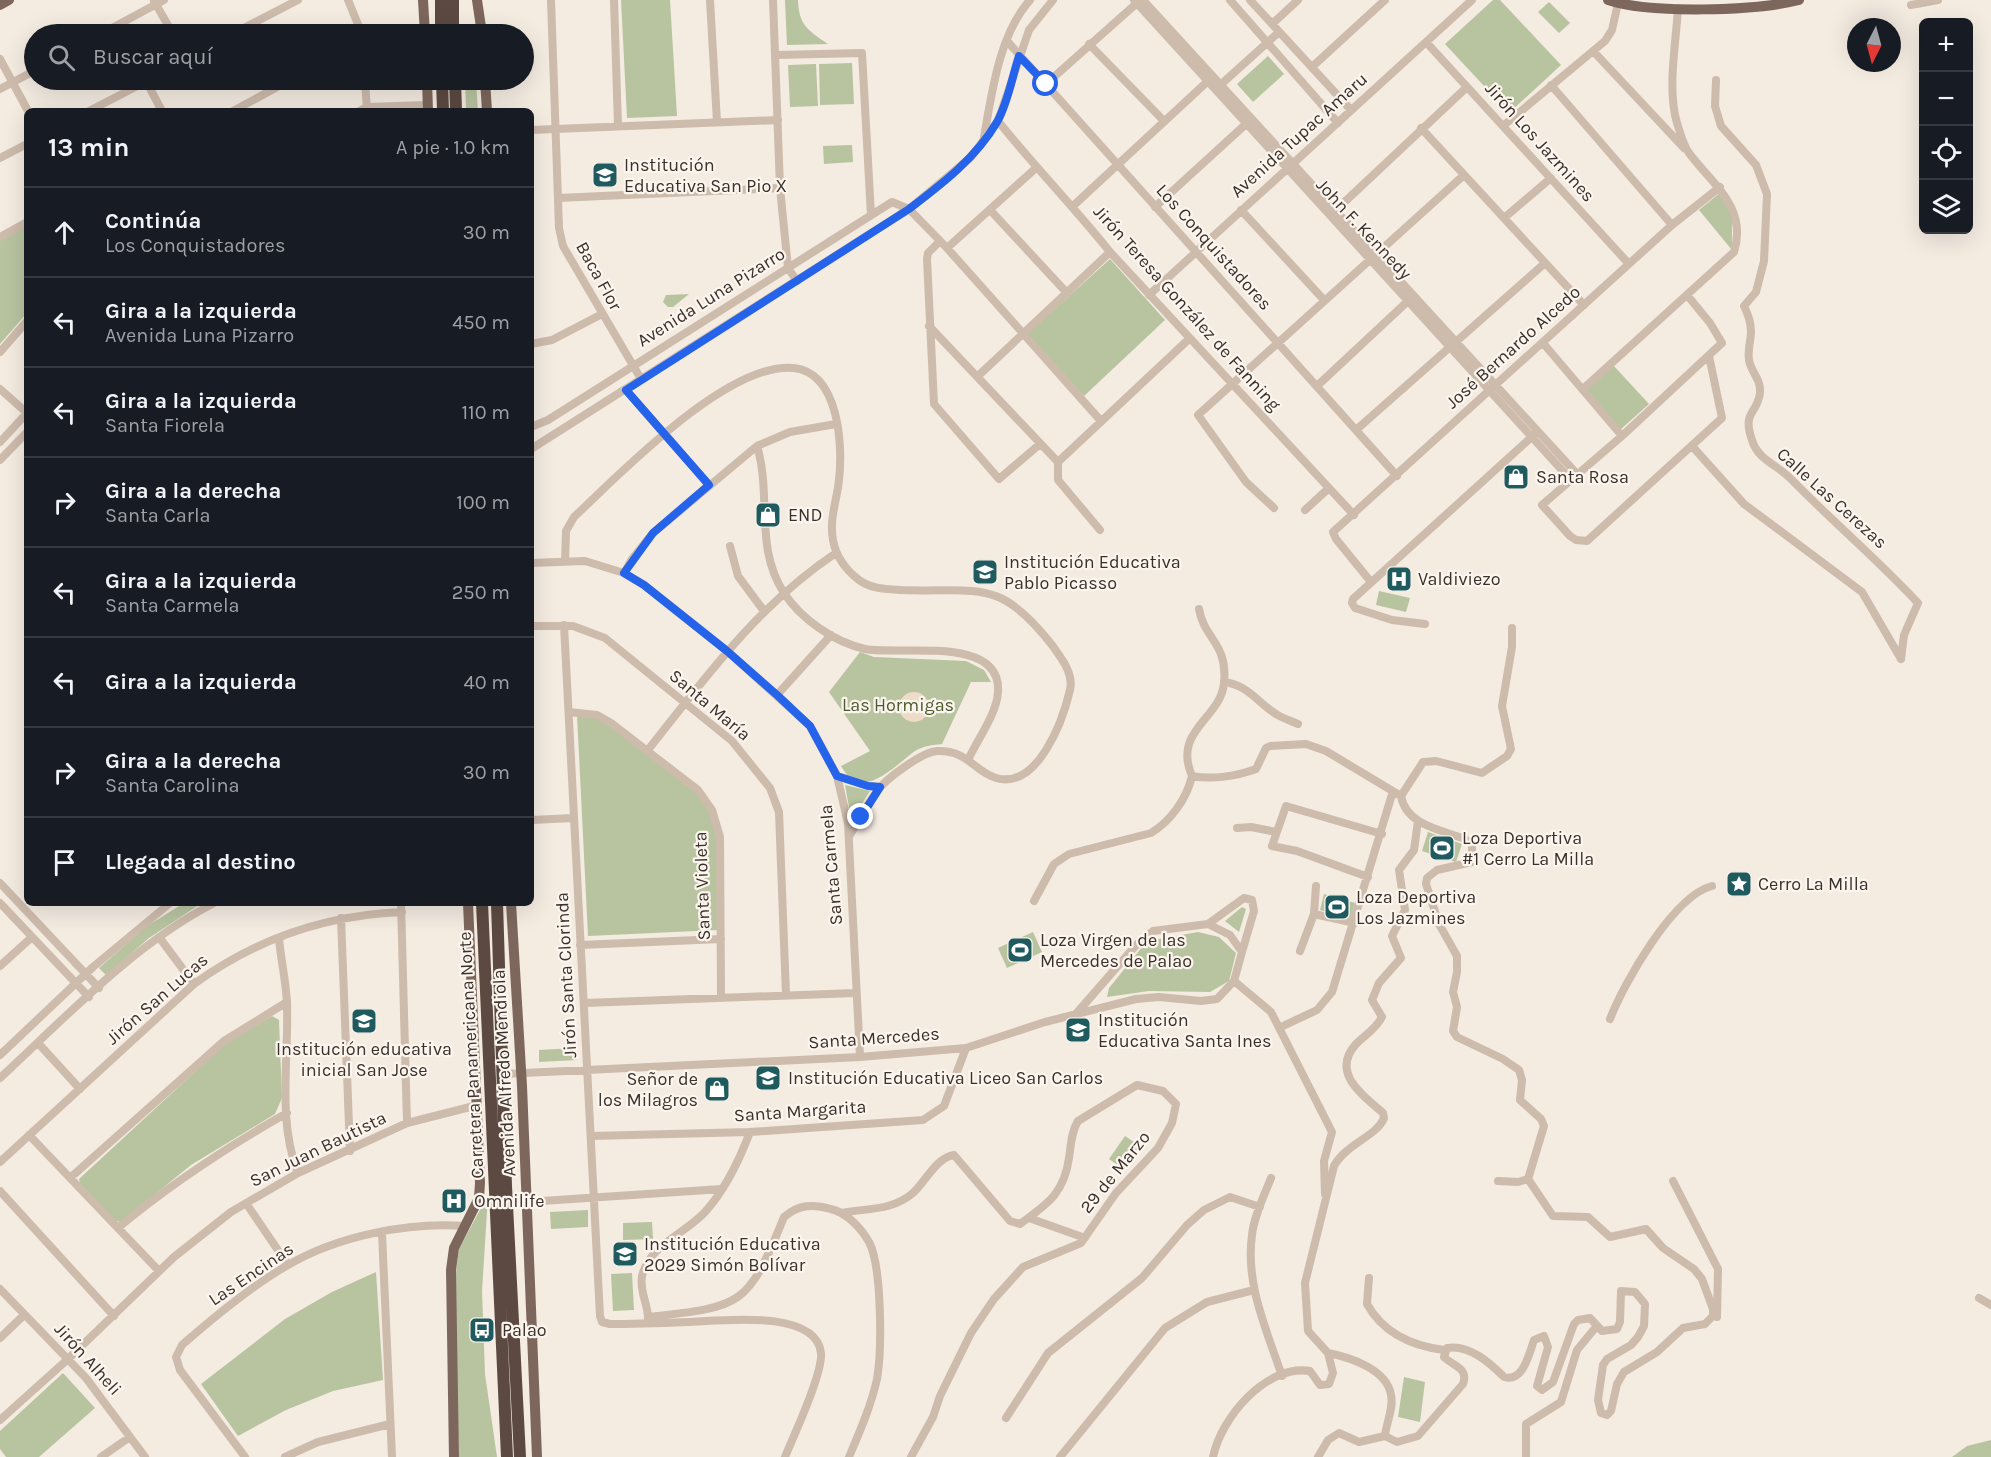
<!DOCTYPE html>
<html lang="es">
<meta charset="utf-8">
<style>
:root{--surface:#171b24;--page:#242831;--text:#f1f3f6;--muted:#9ea1a6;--line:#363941}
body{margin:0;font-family:Karla,sans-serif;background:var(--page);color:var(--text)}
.controls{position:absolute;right:18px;top:18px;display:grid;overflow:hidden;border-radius:9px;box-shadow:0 6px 24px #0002}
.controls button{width:54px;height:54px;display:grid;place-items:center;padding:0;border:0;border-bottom:2px solid var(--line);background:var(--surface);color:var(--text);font:30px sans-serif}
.compass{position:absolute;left:1847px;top:18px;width:54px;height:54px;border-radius:50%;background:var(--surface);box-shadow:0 6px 24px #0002;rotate:186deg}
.stop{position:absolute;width:18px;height:18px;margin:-14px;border:4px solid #2563eb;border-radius:50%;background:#fff}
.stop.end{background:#2563eb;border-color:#fff;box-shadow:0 2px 6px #0008}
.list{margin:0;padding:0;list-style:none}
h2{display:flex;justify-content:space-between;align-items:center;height:78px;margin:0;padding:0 24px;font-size:26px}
h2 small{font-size:20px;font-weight:400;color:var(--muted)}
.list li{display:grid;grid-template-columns:39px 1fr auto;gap:18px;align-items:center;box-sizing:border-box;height:90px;padding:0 24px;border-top:2px solid var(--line)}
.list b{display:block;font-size:22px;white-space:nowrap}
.list p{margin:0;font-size:20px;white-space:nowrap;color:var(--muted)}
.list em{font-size:20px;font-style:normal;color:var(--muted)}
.icon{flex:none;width:33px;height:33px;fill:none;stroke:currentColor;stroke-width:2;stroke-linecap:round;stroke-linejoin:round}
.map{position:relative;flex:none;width:1991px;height:1457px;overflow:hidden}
.search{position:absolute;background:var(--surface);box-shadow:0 6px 24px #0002;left:24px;top:24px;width:510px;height:66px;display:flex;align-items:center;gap:15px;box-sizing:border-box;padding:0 21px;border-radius:33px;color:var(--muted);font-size:22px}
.panel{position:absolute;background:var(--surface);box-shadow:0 6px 24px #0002;left:24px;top:108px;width:510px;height:798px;border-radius:9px}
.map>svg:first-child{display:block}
</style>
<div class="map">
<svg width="1991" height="1457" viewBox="0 0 1991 1457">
<rect width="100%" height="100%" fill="#f4ebe1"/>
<!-- green -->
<path fill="#b8c4a0" d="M621,0H670L677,116L627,118Z
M785,0H798C799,26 808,30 828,44L787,45Z
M1493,0H1500L1561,65L1509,113L1445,44Z
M1549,2L1570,23L1559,33L1538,12Z
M1268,56L1284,74L1253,102L1237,84Z
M852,63L854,104L820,105L819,64Z
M816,64L818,106L790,107L788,65Z
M465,80H476L478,111H466Z
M852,145L853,162L824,164L823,146Z
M1721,192L1732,214V250L1699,210Z
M27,224V313L0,344V238Z
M1110,259L1165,320L1084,396L1027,334Z
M689,294L673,307H668L663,302L666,295Z
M1613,365L1649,404L1620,430L1585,391Z
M1379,591L1410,598L1406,612L1376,605Z
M860,652L874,657L966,661L984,670L991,682H971L942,744C933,745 923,746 915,751C895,765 862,804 841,766L870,751L829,692Z
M577,715L597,718L612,726C634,743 696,785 708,806C724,837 717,896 718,930L588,936Z
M845,785L870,791L852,820L851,818Z
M1428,832L1462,844L1456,862L1422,851Z
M1324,894L1355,903L1350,919L1320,910Z
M184,903H202L149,938L106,975L99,968L147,926Z
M1242,907L1246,909L1239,932L1225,921Z
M1033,932L1042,952L1007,968L998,948Z
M1198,932L1219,937L1236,953L1229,981L1210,992L1149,991L1107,997L1109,988L1147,941Z
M272,1016L279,1020L282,1098L275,1114L191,1165L121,1222L116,1221L80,1184L79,1179L225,1044Z
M576,1048L577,1060L539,1062V1050Z
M1125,1136L1140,1146L1124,1169L1109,1159Z
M488,1195L482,1291L485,1374L497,1457H459L452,1304L459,1249Z
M588,1210V1227L551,1229L550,1212Z
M652,1222L653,1239L623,1240V1223Z
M376,1272L383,1380L333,1391L286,1410L238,1436L201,1384L285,1319L332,1292Z
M632,1273L634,1310L613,1311L611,1274Z
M63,1373L95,1408L39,1457H6L0,1449V1431Z
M1404,1377L1425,1382L1420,1422L1398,1417Z
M1991,1440V1457H1952L1967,1446Z"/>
<!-- plaza -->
<path fill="#ecdcc8" d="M899 707a15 15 0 1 1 30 0a15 15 0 1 1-30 0Z"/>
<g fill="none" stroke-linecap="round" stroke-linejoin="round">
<!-- minor -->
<path stroke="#cdbbac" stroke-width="8" d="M348,0L362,34
M551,0L559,228L563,246L641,379
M614,0L618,126
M710,0L717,122
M773,0L780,188L788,268L797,281
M1134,0L1571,480
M1143,0L1577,474
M1230,0L1338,123
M1250,0L1351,110
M154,1L173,34
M1911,5L1938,0
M1272,24L1298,0
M101,34L164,0
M232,34L298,0
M1007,41L1397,476
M1426,42L1629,264
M1089,44L1163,120
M1594,52L1684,148
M775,55L862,53L871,215
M0,59L28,111
M1312,67L1385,0
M365,80L367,111
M1716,80L1715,106L1721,126L1756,165L1767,194L1764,261L1756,292L1744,306C1748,314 1751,322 1751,332C1751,341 1746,354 1750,364C1753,374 1761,380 1760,393C1757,415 1742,411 1752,440C1758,460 1776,464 1790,478C1832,521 1877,559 1918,603L1904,635L1901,659
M146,81L162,111
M1046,84L1137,3
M1551,85L1672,225
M1217,88L1279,32
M0,89L34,71
M89,111L149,80
M233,111L290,80
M359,111L367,107L428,105
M998,121C1034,166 1074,207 1110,252L1354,515
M1503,126L1605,41L1612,30L1618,3
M1421,128L1584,305
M531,130L778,120
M984,137C992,92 999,35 1030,0
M0,158L27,144
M558,198L780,188
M1073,206L1208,81
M1155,207L1246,124
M1241,210L1324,300
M1336,210L1467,87
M991,211L1067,293
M1504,218L1551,178
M0,237L27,222
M940,241L928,253L927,259L934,404L999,479L1040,444
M947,248L1036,168
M1149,295L1472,0
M1687,295L1710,323L1722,343L1622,436L1542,505L1570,536L1576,540L1587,541L1722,418L1709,356
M929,326L1058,462
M1543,343L1622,436
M531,344L552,340L602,314
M0,352L27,321
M978,376L1110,252
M1317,386L1408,301
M0,389L27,413
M1583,389L1734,252C1748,207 1712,184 1689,153C1683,145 1680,132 1677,123C1667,90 1676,43 1678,8
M626,390L709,485
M531,427L548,420L892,202L909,209L947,248L1101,421
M1356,430L1545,263
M0,442L27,413
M757,446C772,495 754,547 784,593C801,619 834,642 865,649C899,656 1002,634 998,692C997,713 978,739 969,758
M1692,446L1744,504L1862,592L1901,659
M531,449L909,209L971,157L998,121L1029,30L1053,0
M0,460L27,432
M1058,462L1190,338
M1058,462V480L1100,530
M1274,508L1246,482L1198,415L1464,175
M1305,510L1329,488
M730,546L738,576L764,611
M565,562L566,531L574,517C620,474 728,361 794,368C839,373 843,445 839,480C837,500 829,519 833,540C836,557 846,570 859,580C871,589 887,589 902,590C979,593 999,577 1052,645C1061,658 1074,673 1070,690C1063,720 1038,790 996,778C973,771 968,750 937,751C922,752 887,778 878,790C867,804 858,821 849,837
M531,563L585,561L624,573L644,585L727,651L810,726L837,776L848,823L860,1057
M624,573L632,559L653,533L757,446L790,432L836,424
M1371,582L1336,539L1333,532L1672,225L1720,187
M1199,609C1204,639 1228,643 1224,683C1221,719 1172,730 1192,776C1212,780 1237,776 1256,769L1266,748L1270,746L1306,744L1326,751L1401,796
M1425,624L1392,620L1355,608L1352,603L1353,599L1536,433
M564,625L600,1316L602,1322L610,1324C636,1324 662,1323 688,1322C718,1321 816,1308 821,1353C823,1373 794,1435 785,1457
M531,626H573L605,638L732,741L770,788L779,812L786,995
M1224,682C1248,685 1257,702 1276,714C1282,718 1291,721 1298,724
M777,695L831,635
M569,712L597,715L611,723L698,790L712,810L720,837L721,997
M648,750C705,678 759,604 836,553
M837,776L868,786L880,787
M531,820L574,818
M1237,828L1251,827L1276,832
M1368,877L1297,851L1272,846L1286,806L1382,834
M0,883L99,988
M1316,886L1314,914L1355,923
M1034,901L1054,864L1069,854L1151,833C1171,821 1187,798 1192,776
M0,903L89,997
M401,903L407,1123
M341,918L350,1151
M1208,924L1244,898L1252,900L1254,911L1242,952
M159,937L194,984
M279,939C281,960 286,982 287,1003C289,1058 277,1121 298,1173
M580,945L721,939
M1300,951L1314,914
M0,966L32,937
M1234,981L1271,1012L1332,1132L1324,1161L1325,1194
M585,1003L855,993
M1610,1019C1624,983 1673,896 1712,886
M1281,1027L1317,1010L1332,992L1393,791
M38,1043L80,1089
M0,1055L93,967L170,903
M502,1074L860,1057L966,1048L1045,1022L1136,999L1159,997L1201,1001L1217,999L1234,981L1242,952L1230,935L1208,924L1153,931L1137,944L1075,1015
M0,1078C67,1016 133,945 214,903
M29,1135L159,1271
M591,1136L750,1132L923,1120L944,1106L966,1048
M0,1162L194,984C256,939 325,915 402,912
M70,1178L224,1041L287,1002
M1271,1178C1264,1196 1254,1216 1252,1235C1245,1284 1267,1331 1282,1376
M1498,1181L1518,1182L1528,1179
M1673,1181L1718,1269L1717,1317
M0,1191L114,1316
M527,1202L722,1189
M246,1203L288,1265
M841,1213C867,1208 892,1211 913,1193C925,1182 937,1157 954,1155L1010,1221L1020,1224C1047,1204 1064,1194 1069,1158C1071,1146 1071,1132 1078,1121L1137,1085L1163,1091L1176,1104L1172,1123L1158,1148L1116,1193L1081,1243L1023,1267L994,1299L971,1333L940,1396L933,1417L911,1457
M1029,1218L1085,1238
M119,1227C172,1183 227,1147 287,1113
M382,1233L392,1457
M1369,1278L1367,1304C1383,1333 1413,1346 1444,1350
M0,1289L86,1378L145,1457
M1979,1298L1991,1305
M648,1317C743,1307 748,1306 784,1217C799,1204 813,1204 831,1209C847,1213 861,1228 869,1242C882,1266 882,1351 877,1379C871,1406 860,1431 849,1457
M648,1321C649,1305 639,1292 642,1276C650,1244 685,1234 705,1212C726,1189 739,1161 750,1132
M0,1338L24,1315
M1328,1353L1308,1331L1305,1283L1334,1166C1346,1144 1377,1136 1384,1118L1383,1113C1363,1095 1330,1073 1356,1044C1365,1035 1376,1029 1382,1017L1372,1000L1379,983L1401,958L1392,936L1405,910L1399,870L1414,850L1418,821
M1328,1353C1349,1357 1387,1369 1391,1395C1394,1408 1386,1423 1385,1436
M1006,1418L1048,1353L1142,1278L1187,1225L1204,1210L1230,1197L1260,1207
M0,1420L68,1359L174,1257L231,1212L298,1173L407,1123L478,1105
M1385,1436L1397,1442L1418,1436L1463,1384C1469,1368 1453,1366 1444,1357L1447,1348C1469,1344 1490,1363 1504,1377C1523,1383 1529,1354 1534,1340L1544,1336L1548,1347L1537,1386L1542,1390L1553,1382L1574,1324L1578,1320L1590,1318L1602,1331L1617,1329L1620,1322L1621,1291L1635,1292L1645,1304L1644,1326L1638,1337L1631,1345L1607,1359L1603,1365L1598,1400L1601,1413L1607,1415L1611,1411L1617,1384L1624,1372L1657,1352L1683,1328L1705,1324L1713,1316V1309L1702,1279L1694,1269L1663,1248L1646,1229L1610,1237L1588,1217L1553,1216L1528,1179L1544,1126L1541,1119L1520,1100L1522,1080L1519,1070L1503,1059L1457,1037L1453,1031L1457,1007L1453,992L1457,972V956L1439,924L1426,884L1427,878L1437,870L1472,862V844L1465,839C1441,830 1406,825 1401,796L1423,762L1436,761L1482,773L1507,756L1511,749L1502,706L1512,647V628
M101,1457L130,1437
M245,1457L180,1370L176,1357L182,1345C214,1317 251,1286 288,1265C338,1236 407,1222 465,1226
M285,1457L318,1442L390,1424
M1060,1457L1165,1328L1207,1302L1254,1290
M1213,1457C1221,1418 1266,1364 1310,1371L1320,1385L1329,1384L1333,1373L1328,1353
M1318,1457L1328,1440L1339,1433L1359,1442L1385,1436
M1526,1457V1424L1561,1402L1577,1350L1596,1327"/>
<!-- major -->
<path stroke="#7d675c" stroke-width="10" d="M423,0L425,34
M477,0L482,34
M1608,0C1650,14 1756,11 1799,0
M0,5L9,0
M427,80L428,111
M485,80L487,111
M511,903L522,1086L537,1457
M454,1457L451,1270L454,1248L479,1198L480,1183L468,903"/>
<!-- highway -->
<path stroke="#5c4a42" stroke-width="12" d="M441,0V34
M453,0V34
M442,80L443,111
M455,80L456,111
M482,903L507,1457
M497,903L506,1186L520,1457"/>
</g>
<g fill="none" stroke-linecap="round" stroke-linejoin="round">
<!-- route -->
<path stroke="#2563eb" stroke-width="8" d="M861,817L880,787L868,786L837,776L810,726L777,695L727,651L644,585L624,573L653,533L709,485L626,390L909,209C942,184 976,158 997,122C1008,103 1012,77 1019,56L1046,84"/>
</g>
<!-- icons -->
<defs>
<g id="school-square" transform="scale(1.35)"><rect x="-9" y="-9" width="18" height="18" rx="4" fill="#1f5a5e" stroke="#fbf5ee"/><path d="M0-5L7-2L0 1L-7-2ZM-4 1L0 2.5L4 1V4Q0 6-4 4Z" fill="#fff"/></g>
<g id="shop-square" transform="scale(1.35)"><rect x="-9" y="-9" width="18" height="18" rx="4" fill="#1f5a5e" stroke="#fbf5ee"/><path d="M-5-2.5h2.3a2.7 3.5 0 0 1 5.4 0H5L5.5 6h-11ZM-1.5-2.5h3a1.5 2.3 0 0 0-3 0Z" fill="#fff"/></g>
<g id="hospital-square" transform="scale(1.35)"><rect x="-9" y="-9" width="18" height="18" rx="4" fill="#1f5a5e" stroke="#fbf5ee"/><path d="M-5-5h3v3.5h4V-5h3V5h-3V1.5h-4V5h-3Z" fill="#fff"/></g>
<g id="stadium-square" transform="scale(1.35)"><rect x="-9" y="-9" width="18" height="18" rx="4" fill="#1f5a5e" stroke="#fbf5ee"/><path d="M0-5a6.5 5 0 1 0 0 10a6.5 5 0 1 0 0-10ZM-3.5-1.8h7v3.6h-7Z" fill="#fff"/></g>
<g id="sight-square" transform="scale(1.35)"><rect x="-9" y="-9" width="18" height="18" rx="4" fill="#1f5a5e" stroke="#fbf5ee"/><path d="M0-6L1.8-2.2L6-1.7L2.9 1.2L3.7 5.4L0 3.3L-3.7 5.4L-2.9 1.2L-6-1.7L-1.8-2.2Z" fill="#fff"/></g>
<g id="bus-square" transform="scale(1.35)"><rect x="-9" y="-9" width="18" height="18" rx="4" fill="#1f5a5e" stroke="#fbf5ee"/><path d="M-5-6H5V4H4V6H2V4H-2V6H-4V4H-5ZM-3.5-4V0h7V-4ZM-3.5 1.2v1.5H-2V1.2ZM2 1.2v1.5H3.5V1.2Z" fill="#fff"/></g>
</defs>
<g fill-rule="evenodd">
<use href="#school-square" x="605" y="175"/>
<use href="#shop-square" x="1516" y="477"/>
<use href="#shop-square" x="768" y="515"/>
<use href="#school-square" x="985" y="572"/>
<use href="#hospital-square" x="1399" y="579"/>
<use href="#stadium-square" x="1442" y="848"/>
<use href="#sight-square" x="1739" y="884"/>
<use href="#stadium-square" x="1337" y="907"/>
<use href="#stadium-square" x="1020" y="950"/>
<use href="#school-square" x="364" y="1021"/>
<use href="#school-square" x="1078" y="1030"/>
<use href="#school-square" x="768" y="1078"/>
<use href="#shop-square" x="717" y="1089"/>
<use href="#hospital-square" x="454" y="1201"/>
<use href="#school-square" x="625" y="1254"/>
<use href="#bus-square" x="482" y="1330"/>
</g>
<g text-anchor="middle" stroke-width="4.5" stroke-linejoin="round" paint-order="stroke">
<!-- street labels -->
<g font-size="18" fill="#3b302b" stroke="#fbf5ee">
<text transform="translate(1299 135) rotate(-42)" y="6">Avenida Tupac Amaru</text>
<text transform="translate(1540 142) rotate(48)" y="6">Jirón Los Jazmines</text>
<text transform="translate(1364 229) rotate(47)" y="6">John F. Kennedy</text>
<text transform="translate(1214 247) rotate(48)" y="6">Los Conquistadores</text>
<text transform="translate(599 276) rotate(61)" y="6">Baca Flor</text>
<text transform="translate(711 297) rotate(-32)" y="6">Avenida Luna Pizarro</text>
<text transform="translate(1187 308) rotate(48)" y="6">Jirón Teresa González de Fanning</text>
<text transform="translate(1513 347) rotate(-42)" y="6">José Bernardo Alcedo</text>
<text transform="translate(1832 498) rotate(42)" y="6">Calle Las Cerezas</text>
<text transform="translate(710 705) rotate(40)" y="6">Santa María</text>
<text transform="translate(831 865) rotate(-95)" y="6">Santa Carmela</text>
<text transform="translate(702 886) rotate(-92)" y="6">Santa Violeta</text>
<text transform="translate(566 975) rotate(-93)" y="6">Jirón Santa Clorinda</text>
<text transform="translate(157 999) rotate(-41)" y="6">Jirón San Lucas</text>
<text transform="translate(874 1038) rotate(-4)" y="6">Santa Mercedes</text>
<text transform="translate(471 1055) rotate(-93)" y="6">Carretera Panamericana Norte</text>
<text transform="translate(504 1073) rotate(-93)" y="6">Avenida Alfredo Mendiola</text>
<text transform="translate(800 1111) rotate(-4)" y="6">Santa Margarita</text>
<text transform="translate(318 1149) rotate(-26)" y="6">San Juan Bautista</text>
<text transform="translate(1115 1172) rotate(-51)" y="6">29 de Marzo</text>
<text transform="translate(251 1274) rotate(-34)" y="6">Las Encinas</text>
<text transform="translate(88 1359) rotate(48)" y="6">Jirón Alheli</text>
</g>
<!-- poi labels -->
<g font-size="18" fill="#3b302b" stroke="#fbf5ee" text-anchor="start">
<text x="624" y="171">Institución<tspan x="624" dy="21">Educativa San Pio X</tspan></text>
<text x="1536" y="483">Santa Rosa</text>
<text x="788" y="521">END</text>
<text x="1004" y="568">Institución Educativa<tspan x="1004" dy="21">Pablo Picasso</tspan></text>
<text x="1418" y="585">Valdiviezo</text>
<text x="1462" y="844">Loza Deportiva<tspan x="1462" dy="21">#1 Cerro La Milla</tspan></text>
<text x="1758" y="890">Cerro La Milla</text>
<text x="1356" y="903">Loza Deportiva<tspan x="1356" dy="21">Los Jazmines</tspan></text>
<text x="1040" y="946">Loza Virgen de las<tspan x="1040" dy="21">Mercedes de Palao</tspan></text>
<text x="1098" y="1026">Institución<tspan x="1098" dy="21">Educativa Santa Ines</tspan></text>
<text x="364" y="1055" text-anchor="middle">Institución educativa<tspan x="364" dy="21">inicial San Jose</tspan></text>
<text x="788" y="1084">Institución Educativa Liceo San Carlos</text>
<text x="698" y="1085" text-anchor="end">Señor de<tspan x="698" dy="21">los Milagros</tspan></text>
<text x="474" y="1207">Omnilife</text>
<text x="644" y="1250">Institución Educativa<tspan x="644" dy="21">2029 Simón Bolívar</tspan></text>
<text x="502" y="1336">Palao</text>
</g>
<!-- park labels -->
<g font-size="18" fill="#4a5a2e" stroke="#fbf5ee">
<text x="898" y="711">Las Hormigas</text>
</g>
</g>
</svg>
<div class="controls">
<button>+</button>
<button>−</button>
<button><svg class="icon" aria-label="locate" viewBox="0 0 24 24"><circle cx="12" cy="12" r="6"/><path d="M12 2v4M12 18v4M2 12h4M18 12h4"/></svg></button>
<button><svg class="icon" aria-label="layers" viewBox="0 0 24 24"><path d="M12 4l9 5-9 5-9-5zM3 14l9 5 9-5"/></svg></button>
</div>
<svg class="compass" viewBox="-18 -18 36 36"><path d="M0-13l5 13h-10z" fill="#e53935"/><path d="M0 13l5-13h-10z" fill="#9ea1a6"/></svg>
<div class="stop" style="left:1046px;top:84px"></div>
<div class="stop end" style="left:861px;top:817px"></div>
<div class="search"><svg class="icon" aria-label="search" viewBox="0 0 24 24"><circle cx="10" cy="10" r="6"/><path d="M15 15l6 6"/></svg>Buscar aquí</div>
<section class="panel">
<h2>13 min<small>A pie · 1.0 km</small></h2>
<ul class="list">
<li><svg class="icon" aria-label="ahead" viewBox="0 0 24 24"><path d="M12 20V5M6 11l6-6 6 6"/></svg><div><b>Continúa</b><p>Los Conquistadores</p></div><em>30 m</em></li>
<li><svg class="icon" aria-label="left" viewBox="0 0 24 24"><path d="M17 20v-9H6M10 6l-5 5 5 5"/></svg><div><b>Gira a la izquierda</b><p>Avenida Luna Pizarro</p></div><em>450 m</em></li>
<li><svg class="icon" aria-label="left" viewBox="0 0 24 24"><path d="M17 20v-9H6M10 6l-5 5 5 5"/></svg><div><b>Gira a la izquierda</b><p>Santa Fiorela</p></div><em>110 m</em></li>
<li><svg class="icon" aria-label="right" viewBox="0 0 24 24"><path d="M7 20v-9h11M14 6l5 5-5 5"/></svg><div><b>Gira a la derecha</b><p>Santa Carla</p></div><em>100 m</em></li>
<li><svg class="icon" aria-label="left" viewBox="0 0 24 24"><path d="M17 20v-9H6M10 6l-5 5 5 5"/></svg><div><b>Gira a la izquierda</b><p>Santa Carmela</p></div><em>250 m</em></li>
<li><svg class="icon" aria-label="left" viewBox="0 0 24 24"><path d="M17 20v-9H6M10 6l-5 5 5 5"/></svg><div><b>Gira a la izquierda</b></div><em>40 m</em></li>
<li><svg class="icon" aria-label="right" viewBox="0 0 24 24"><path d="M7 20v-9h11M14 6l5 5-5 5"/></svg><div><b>Gira a la derecha</b><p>Santa Carolina</p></div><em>30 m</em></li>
<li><svg class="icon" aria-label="arrive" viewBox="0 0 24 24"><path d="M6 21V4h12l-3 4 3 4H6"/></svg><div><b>Llegada al destino</b></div></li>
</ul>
</section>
</div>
